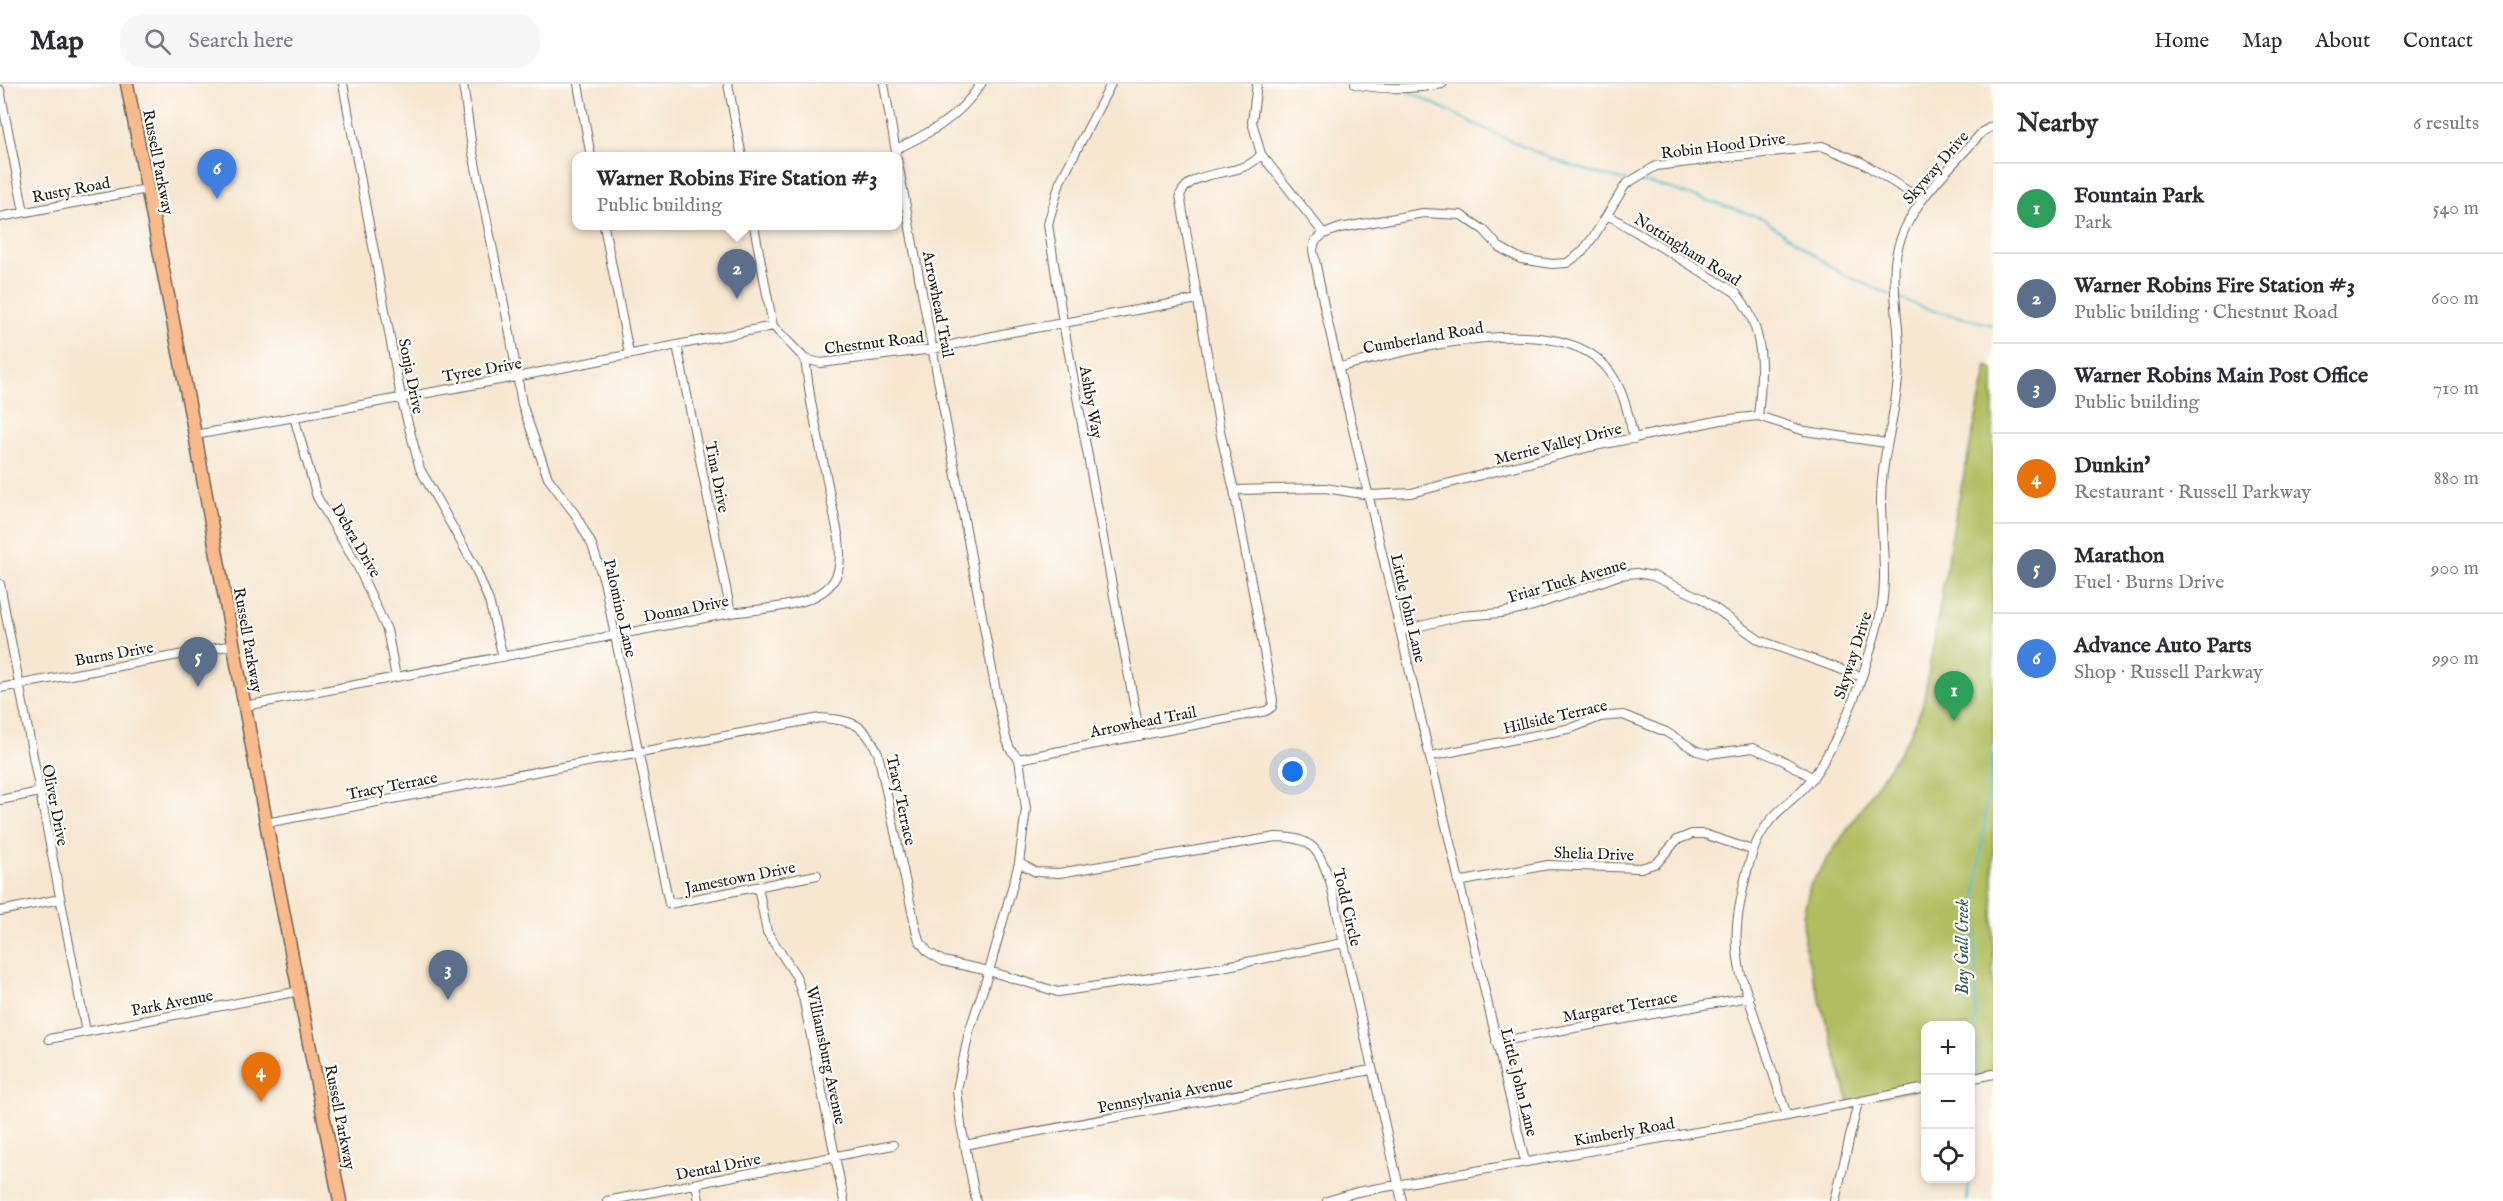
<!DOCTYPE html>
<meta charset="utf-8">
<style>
:root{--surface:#fff;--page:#f7f7f7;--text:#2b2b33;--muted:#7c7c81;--line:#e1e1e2;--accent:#b5179e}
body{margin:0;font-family:"IM FELL English",serif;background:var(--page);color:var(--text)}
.controls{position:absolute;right:18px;bottom:18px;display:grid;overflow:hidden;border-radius:12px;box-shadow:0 3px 9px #0003}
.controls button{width:54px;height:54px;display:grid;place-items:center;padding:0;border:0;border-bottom:2px solid var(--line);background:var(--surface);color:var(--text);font:30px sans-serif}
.you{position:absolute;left:1293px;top:688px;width:21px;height:21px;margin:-15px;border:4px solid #fff;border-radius:50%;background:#1a73e8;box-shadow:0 0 0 9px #1a73e833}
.badge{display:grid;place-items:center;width:39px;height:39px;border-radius:50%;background:var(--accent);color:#fff;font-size:20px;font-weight:700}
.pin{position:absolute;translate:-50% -50px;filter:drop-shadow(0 2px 3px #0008)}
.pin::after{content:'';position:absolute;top:32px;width:21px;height:18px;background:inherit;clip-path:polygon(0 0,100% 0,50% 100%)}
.popup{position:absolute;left:572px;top:68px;width:330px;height:78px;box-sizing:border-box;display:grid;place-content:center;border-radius:12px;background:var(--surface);filter:drop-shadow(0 2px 4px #0005);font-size:20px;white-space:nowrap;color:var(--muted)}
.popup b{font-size:22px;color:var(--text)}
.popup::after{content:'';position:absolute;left:50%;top:100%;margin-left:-12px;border:12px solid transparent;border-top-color:var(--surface)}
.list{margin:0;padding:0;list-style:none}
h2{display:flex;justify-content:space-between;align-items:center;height:78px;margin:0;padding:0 24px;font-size:26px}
h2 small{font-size:20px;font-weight:400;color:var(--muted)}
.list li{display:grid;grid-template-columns:39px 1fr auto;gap:18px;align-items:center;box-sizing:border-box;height:90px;padding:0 24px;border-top:2px solid var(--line)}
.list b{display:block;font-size:22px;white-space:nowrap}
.list p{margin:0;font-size:20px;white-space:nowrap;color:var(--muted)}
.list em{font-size:20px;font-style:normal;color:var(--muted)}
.icon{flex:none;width:33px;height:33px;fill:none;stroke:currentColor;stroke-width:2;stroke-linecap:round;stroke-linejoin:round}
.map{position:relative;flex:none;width:1993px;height:1117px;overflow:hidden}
header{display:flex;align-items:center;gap:36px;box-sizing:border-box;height:84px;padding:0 30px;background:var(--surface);border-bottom:2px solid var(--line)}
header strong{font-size:28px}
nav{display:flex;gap:33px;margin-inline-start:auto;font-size:21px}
.search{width:420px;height:54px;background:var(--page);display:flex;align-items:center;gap:15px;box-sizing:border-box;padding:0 21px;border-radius:24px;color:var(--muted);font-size:22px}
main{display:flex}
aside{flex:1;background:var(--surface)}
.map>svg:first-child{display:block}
</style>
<header>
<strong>Map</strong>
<div class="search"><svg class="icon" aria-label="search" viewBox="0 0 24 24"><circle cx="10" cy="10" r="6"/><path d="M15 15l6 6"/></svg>Search here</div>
<nav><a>Home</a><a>Map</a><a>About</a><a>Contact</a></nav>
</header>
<main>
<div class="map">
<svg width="1993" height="1117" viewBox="0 0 1993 1117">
<rect width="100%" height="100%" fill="#fdfcf7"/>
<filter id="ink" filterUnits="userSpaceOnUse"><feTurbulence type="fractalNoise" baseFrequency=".0167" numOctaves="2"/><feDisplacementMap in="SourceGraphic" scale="12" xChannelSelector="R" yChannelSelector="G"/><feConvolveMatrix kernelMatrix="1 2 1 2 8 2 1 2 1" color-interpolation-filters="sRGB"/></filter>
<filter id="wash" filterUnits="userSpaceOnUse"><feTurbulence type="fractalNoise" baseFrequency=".008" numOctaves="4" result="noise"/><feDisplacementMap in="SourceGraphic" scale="24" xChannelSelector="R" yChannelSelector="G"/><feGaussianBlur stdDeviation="1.35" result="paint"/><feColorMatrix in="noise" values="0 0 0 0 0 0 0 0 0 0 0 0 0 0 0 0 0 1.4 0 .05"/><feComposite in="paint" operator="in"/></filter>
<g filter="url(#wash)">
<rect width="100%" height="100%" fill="#f7e7d1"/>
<!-- green -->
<path fill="#b0bd60" stroke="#666c3e" stroke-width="1.5" d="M1987,282L1993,285V991L1971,995L1970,942H1926L1925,1004L1849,1019L1804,860L1803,831L1810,801L1909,653L1923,620L1956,428Z"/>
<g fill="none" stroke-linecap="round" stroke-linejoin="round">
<!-- stream -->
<path stroke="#50bcca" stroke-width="2" d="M1407,7C1477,39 1549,82 1626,96
M1635,97L1661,102L1762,134L1840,189L1891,211
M1900,215L1928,225L1993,241
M1975,992L1976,812L1993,663
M1970,1065L1974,997
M1967,1117L1968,1094"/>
</g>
</g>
<g filter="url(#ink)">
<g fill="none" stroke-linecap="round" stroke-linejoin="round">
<!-- street casing -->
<g stroke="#69635b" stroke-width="10">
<path id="street" d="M343,0L401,313L420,385L475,483L489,517L503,573
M463,0L472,64L509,244L522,320L548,394L575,430L592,461L604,497L669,820L817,791
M578,0L591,73
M728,0L742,73
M884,0L896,68
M1111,0L1060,98L1048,140L1063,238L1140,652
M1257,0L1252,38L1261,70L1324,150
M1355,0C1385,7 1413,5 1442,0
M0,6L24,128
M896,65C932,48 958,34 981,0
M897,74L998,618L1006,654L1010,665L1019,675L1026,725L1019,779L989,887L969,948L957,1006L961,1041L976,1117
M1608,131L1735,208C1766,243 1763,288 1758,332
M0,133L147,105
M604,142L629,269
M754,142L773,242L805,275L821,279L933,265L1007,249L1198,215
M677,261L731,529
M1340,283C1407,267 1570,218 1614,294C1625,312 1629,334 1634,355
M294,333L317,413L357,481L387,546L396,593
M195,351L516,293L773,242
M1234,406L1325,404L1369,411L1411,409L1590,363L1721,336L1758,332L1805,347L1886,359
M0,500L86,948
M1400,547L1461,532L1501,529L1533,522L1620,491L1636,489L1653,492L1701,514L1759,556L1862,593
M0,604L233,561
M245,622L731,529C763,524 828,524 838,487C841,476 840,466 839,455L811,318L805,275
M1431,672L1572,644L1600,633L1623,631L1666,648L1697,667L1709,670L1753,664L1784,677L1813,694
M1019,675L1266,627L1272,623L1273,616L1234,406L1221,352L1180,111C1194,81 1243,96 1261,70
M0,716L40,708
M266,739L820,634C852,636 864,639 878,669L916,846L919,856L928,868L943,877L989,887L1058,908L1217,884L1343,859
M1019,779L1036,788L1059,789L1276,753C1313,753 1318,765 1330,797L1402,1117
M1458,798L1548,781L1641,784L1657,779L1677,756L1692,750H1704L1752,766
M758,803L767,848L796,892L803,913L844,1117
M0,827L60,815
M49,955L300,907
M1496,958L1749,913
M1970,995L1993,990
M1787,1032L1741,891C1732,851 1738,826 1747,787C1752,769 1757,753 1769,738C1782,721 1802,710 1814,692C1846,645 1865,590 1879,536C1889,498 1881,455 1881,417C1881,370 1898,327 1899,280C1901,247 1892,213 1895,179C1901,125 1948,88 1982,48L1993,42
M964,1061L1371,986
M1525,1078L1324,222L1313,166L1315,157L1324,150L1340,144L1423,129L1461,131L1484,146L1499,163L1521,175L1552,180L1567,179L1582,168L1594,152L1626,100L1656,82L1822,62L1861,78L1922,116
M696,1100L699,1117
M607,1117L893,1061
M1327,1117L1357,1108L1787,1032L1926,1004
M1835,1117L1858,1018"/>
</g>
<!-- primary casing -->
<g stroke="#69635b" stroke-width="15">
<path id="primary" d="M127,0L195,351L270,760L340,1117"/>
</g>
<!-- street -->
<use href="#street" stroke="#fff" stroke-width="8"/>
<!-- primary -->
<use href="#primary" stroke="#fabb8c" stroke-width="12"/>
</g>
</g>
<g text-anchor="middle" stroke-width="4.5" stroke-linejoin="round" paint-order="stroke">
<!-- street labels -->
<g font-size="16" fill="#1c1c1c" stroke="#fdfcf7">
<text transform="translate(1723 61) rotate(-7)" y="6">Robin Hood Drive</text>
<text transform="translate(159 78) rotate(79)" y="6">Russell Parkway</text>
<text transform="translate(1935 83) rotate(-49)" y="6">Skyway Drive</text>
<text transform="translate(71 105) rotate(-11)" y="6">Rusty Road</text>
<text transform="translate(1688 165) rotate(32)" y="6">Nottingham Road</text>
<text transform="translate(939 220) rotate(79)" y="6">Arrowhead Trail</text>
<text transform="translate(1423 253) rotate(-10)" y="6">Cumberland Road</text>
<text transform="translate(874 258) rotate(-7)" y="6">Chestnut Road</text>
<text transform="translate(482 285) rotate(-10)" y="6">Tyree Drive</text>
<text transform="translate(412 292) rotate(79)" y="6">Sonja Drive</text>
<text transform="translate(1092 318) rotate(80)" y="6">Ashby Way</text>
<text transform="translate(1558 359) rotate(-14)" y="6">Merrie Valley Drive</text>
<text transform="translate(718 393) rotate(79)" y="6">Tina Drive</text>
<text transform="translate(357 456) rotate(60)" y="6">Debra Drive</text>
<text transform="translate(1567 496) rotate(-16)" y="6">Friar Tuck Avenue</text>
<text transform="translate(621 524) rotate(77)" y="6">Palomino Lane</text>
<text transform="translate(686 524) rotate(-11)" y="6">Donna Drive</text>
<text transform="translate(1409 524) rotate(77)" y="6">Little John Lane</text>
<text transform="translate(249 556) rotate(80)" y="6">Russell Parkway</text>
<text transform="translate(114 569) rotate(-10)" y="6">Burns Drive</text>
<text transform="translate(1852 571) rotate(-72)" y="6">Skyway Drive</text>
<text transform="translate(1555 632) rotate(-13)" y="6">Hillside Terrace</text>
<text transform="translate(1143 637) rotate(-11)" y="6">Arrowhead Trail</text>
<text transform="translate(392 701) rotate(-11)" y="6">Tracy Terrace</text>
<text transform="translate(902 716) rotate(78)" y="6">Tracy Terrace</text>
<text transform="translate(56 721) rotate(79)" y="6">Oliver Drive</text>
<text transform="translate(1594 769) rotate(2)" y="6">Shelia Drive</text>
<text transform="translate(740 793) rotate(-11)" y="6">Jamestown Drive</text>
<text transform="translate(1348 823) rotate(77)" y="6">Todd Circle</text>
<text transform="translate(172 918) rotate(-11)" y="6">Park Avenue</text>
<text transform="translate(1620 922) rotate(-10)" y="6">Margaret Terrace</text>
<text transform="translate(827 971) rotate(78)" y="6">Williamsburg Avenue</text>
<text transform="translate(1520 998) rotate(76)" y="6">Little John Lane</text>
<text transform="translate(1165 1010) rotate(-11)" y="6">Pennsylvania Avenue</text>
<text transform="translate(341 1033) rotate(79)" y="6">Russell Parkway</text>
<text transform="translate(1624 1047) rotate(-10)" y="6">Kimberly Road</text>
<text transform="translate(718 1082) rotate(-11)" y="6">Dental Drive</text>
</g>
<!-- water labels -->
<g font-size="18" font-style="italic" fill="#315c62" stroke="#fdfcf7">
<text transform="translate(1962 863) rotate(-90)" y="6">Bay Gall Creek</text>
</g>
</g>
</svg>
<div class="controls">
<button>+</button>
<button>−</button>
<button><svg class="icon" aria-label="locate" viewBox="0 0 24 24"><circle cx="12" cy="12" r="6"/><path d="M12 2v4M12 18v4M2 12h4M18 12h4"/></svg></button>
</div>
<div class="you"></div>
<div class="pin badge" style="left:1954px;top:637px;background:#2e9e5b">1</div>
<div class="pin badge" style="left:737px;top:215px;background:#5c6f8a">2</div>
<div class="popup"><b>Warner Robins Fire Station #3</b>Public building</div>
<div class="pin badge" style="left:448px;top:916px;background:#5c6f8a">3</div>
<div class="pin badge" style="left:261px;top:1018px;background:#e8710a">4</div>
<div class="pin badge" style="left:198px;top:603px;background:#5c6f8a">5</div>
<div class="pin badge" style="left:217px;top:115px;background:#3f7fe0">6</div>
</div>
<aside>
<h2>Nearby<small>6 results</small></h2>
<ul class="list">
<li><span class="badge" style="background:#2e9e5b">1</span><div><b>Fountain Park</b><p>Park</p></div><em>540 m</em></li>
<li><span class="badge" style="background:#5c6f8a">2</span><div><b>Warner Robins Fire Station #3</b><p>Public building · Chestnut Road</p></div><em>600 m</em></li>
<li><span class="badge" style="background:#5c6f8a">3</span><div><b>Warner Robins Main Post Office</b><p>Public building</p></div><em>710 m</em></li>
<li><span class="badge" style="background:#e8710a">4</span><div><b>Dunkin'</b><p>Restaurant · Russell Parkway</p></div><em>880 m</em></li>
<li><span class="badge" style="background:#5c6f8a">5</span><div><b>Marathon</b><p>Fuel · Burns Drive</p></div><em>900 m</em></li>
<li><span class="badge" style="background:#3f7fe0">6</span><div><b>Advance Auto Parts</b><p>Shop · Russell Parkway</p></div><em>990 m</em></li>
</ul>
</aside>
</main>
